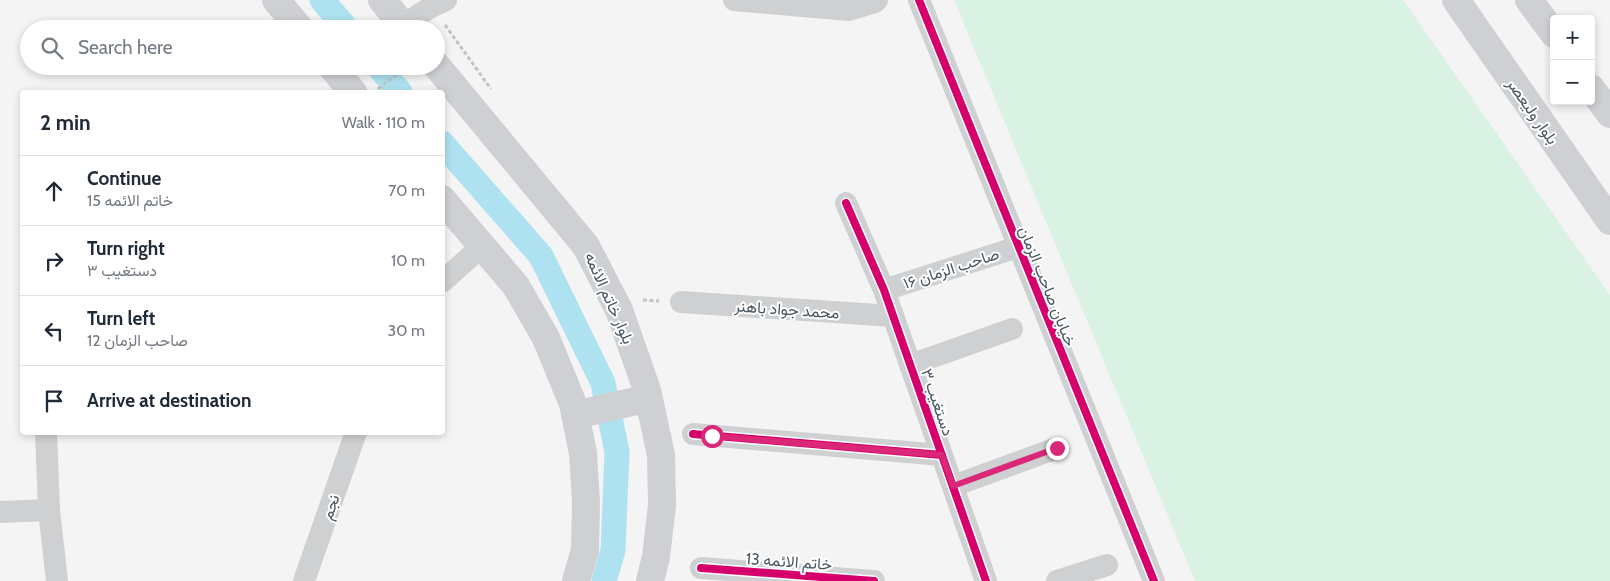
<!DOCTYPE html>
<meta charset="utf-8">
<style>
:root{--surface:#fff;--page:#f2f2f3;--text:#1f2937;--muted:#747a83;--line:#e0e1e3}
body{margin:0;font-family:Cabin,Vazirmatn,sans-serif;background:var(--page);color:var(--text)}
.controls{position:absolute;right:15px;top:15px;display:grid;overflow:hidden;border-radius:5px;box-shadow:0 2px 8px #0003}
.controls button{width:45px;height:45px;display:grid;place-items:center;padding:0;border:0;border-bottom:1px solid var(--line);background:var(--surface);color:var(--text);font:25px sans-serif}
.stop{position:absolute;width:15px;height:15px;margin:-11px;border:4px solid #db2777;border-radius:50%;background:#fff}
.stop.end{background:#db2777;border-color:#fff;box-shadow:0 1px 5px #0008}
.list{margin:0;padding:0;list-style:none}
h2{display:flex;justify-content:space-between;align-items:center;height:65px;margin:0;padding:0 20px;font-size:21px}
h2 small{font-size:16px;font-weight:400;color:var(--muted)}
.list li{display:grid;grid-template-columns:32px 1fr auto;gap:15px;align-items:center;box-sizing:border-box;height:70px;padding:0 20px;border-top:1px solid var(--line)}
.list b{display:block;font-size:19px;white-space:nowrap}
.list p{margin:0;font-size:16px;white-space:nowrap;color:var(--muted)}
.list em{font-size:16px;font-style:normal;color:var(--muted)}
.icon{flex:none;width:28px;height:28px;fill:none;stroke:currentColor;stroke-width:2;stroke-linecap:round;stroke-linejoin:round}
.map{position:relative;flex:none;width:1610px;height:581px;overflow:hidden}
.search{position:absolute;background:var(--surface);box-shadow:0 2px 8px #0003;left:20px;top:20px;width:425px;height:55px;display:flex;align-items:center;gap:12px;box-sizing:border-box;padding:0 18px;border-radius:28px;color:var(--muted);font-size:19px}
.panel{position:absolute;background:var(--surface);box-shadow:0 2px 8px #0003;left:20px;top:90px;width:425px;height:345px;border-radius:5px}
.map>svg:first-child{display:block}
</style>
<div class="map">
<svg width="1610" height="581" viewBox="0 0 1610 581">
<rect width="100%" height="100%" fill="#f4f4f4"/>
<!-- green -->
<path fill="#d9f2e3" d="M954,0H1403L1610,295V581H1195Z"/>
<g fill="none" stroke-linecap="round" stroke-linejoin="round">
<!-- canal -->
<path stroke="#aee2f0" stroke-width="25" d="M322,0L347,29
M378,66L400,92
M442,143L541,256L603,383L617,452L613,550L604,581"/>
<!-- path -->
<path stroke="#bcc7c4" stroke-width="3" stroke-dasharray="4 2.5" stroke-linecap="butt" d="M445,25L491,89
M378,89L407,66
M643,300L659,301"/>
<!-- minor -->
<path stroke="#ced0d2" stroke-width="22" d="M734,0L849,10L875,2L877,0
M919,0L1154,581
M403,25L431,7L446,0
M846,203L884,290L986,581
M442,282L482,246
M884,290L1018,247
M681,302L893,316
M910,365L1012,329
M46,432L49,510L57,581
M693,434L942,455
M953,486L1057,448
M0,512L49,510
M701,568L874,581
M304,581L356,432
M1057,581L1107,565"/>
<!-- secondary -->
<path stroke="#ced0d4" stroke-width="28" d="M276,0L300,29
M382,0L406,29
M1456,0L1610,221
M1529,0L1554,34
M436,65L586,246L619,310L647,390L661,455L662,505L656,557L650,581
M331,66L353,92
M1591,88L1610,114
M442,199L516,286L546,338L573,404L583,453L586,502L585,550L576,581
M575,415L649,398"/>
<!-- cycleway casing -->
<g stroke="#fff" stroke-width="11">
<path id="cycleway" d="M919,0L1154,581
M846,203L884,290L986,581
M693,434L942,455
M701,568L874,581"/>
</g>
<!-- cycleway -->
<use href="#cycleway" stroke="#d6006c" stroke-width="8"/>
</g>
<g fill="none" stroke-linecap="round" stroke-linejoin="round">
<!-- route -->
<path stroke="#db2777" stroke-width="6" d="M712,436L942,455L953,486L1057,448"/>
</g>
<g text-anchor="middle" stroke-width="4" stroke-linejoin="round" paint-order="stroke">
<!-- street labels -->
<g font-size="16" fill="#4a5661" stroke="#fff">
<text transform="translate(1533 111) rotate(55)" y="6">بلوار ولیعصر</text>
<text transform="translate(951 268) rotate(-18)" y="6">صاحب الزمان ۱۶</text>
<text transform="translate(1048 286) rotate(68)" y="6">خیابان صاحب الزمان</text>
<text transform="translate(610 298) rotate(66)" y="6">بلوار خاتم الائمه</text>
<text transform="translate(787 309) rotate(4)" y="6">محمد جواد باهنر</text>
<text transform="translate(938 402) rotate(71)" y="6">دستغیب ۳</text>
<text transform="translate(330 507) rotate(-71)" y="6">نجم</text>
<text transform="translate(789 561) rotate(4)" y="6">خاتم الائمه 13</text>
</g>
</g>
</svg>
<div class="controls">
<button>+</button>
<button>−</button>
</div>
<div class="stop" style="left:712px;top:436px"></div>
<div class="stop end" style="left:1057px;top:448px"></div>
<div class="search"><svg class="icon" aria-label="search" viewBox="0 0 24 24"><circle cx="10" cy="10" r="6"/><path d="M15 15l6 6"/></svg>Search here</div>
<section class="panel">
<h2>2 min<small>Walk · 110 m</small></h2>
<ul class="list">
<li><svg class="icon" aria-label="ahead" viewBox="0 0 24 24"><path d="M12 20V5M6 11l6-6 6 6"/></svg><div><b>Continue</b><p>خاتم الائمه 15</p></div><em>70 m</em></li>
<li><svg class="icon" aria-label="right" viewBox="0 0 24 24"><path d="M7 20v-9h11M14 6l5 5-5 5"/></svg><div><b>Turn right</b><p>دستغیب ۳</p></div><em>10 m</em></li>
<li><svg class="icon" aria-label="left" viewBox="0 0 24 24"><path d="M17 20v-9H6M10 6l-5 5 5 5"/></svg><div><b>Turn left</b><p>صاحب الزمان 12</p></div><em>30 m</em></li>
<li><svg class="icon" aria-label="arrive" viewBox="0 0 24 24"><path d="M6 21V4h12l-3 4 3 4H6"/></svg><div><b>Arrive at destination</b></div></li>
</ul>
</section>
</div>
